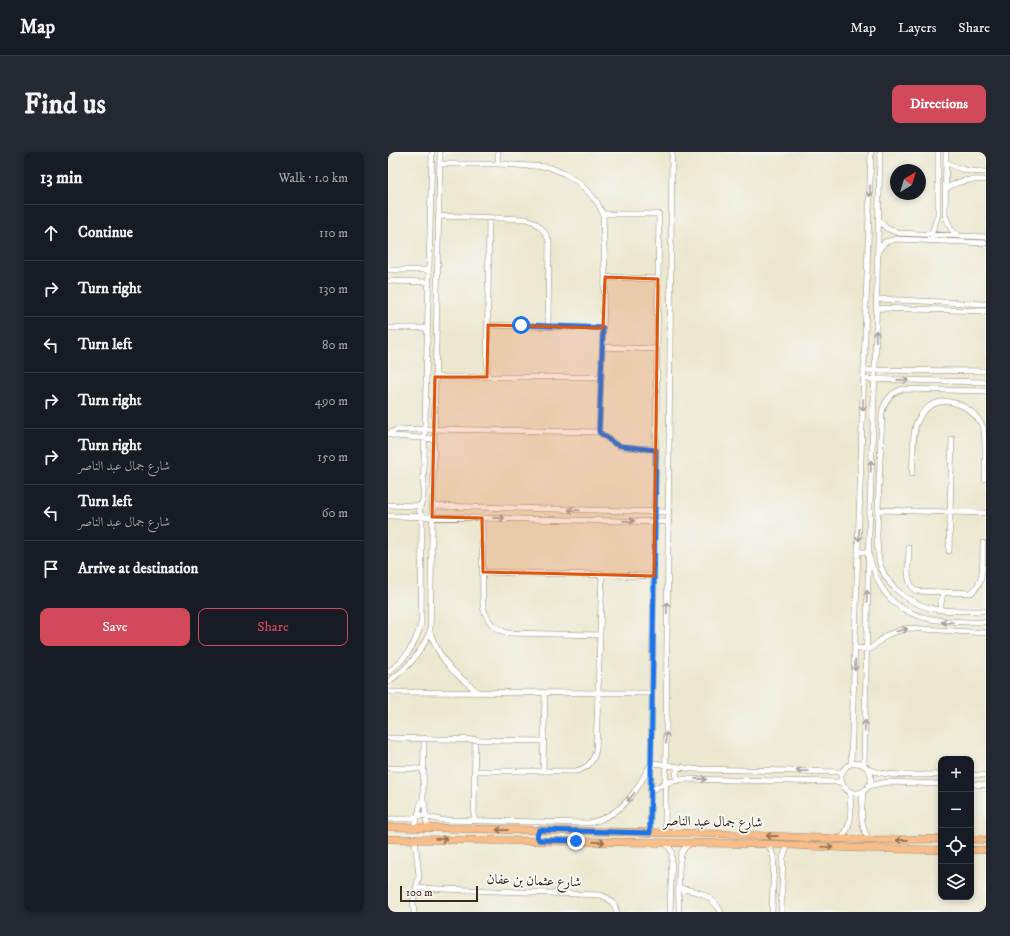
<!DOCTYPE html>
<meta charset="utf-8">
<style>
:root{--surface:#171b24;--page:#242831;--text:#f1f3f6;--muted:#9ea1a6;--line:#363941;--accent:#d1495b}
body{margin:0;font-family:"IM FELL DW Pica",Amiri,serif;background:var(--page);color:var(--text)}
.controls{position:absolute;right:12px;bottom:12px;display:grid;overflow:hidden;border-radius:8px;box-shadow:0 2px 6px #0003}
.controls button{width:36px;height:36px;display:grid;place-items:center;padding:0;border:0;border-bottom:1px solid var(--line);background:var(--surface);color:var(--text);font:20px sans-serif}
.compass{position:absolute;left:502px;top:12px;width:36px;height:36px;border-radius:50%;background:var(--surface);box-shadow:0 2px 6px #0003;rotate:38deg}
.scale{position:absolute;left:12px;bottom:10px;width:78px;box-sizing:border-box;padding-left:4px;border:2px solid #3b2a1e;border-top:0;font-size:11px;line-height:14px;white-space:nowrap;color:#3b2a1e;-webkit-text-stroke:3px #f6f6f2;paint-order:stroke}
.stop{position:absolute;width:12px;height:12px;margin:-9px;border:3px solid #1a73e8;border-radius:50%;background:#fff}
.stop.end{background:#1a73e8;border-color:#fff;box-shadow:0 1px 4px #0008}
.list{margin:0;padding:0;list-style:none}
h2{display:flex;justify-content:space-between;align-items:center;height:52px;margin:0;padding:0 16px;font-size:17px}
h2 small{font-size:13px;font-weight:400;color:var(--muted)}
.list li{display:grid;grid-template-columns:26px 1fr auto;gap:12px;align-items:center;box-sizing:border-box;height:56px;padding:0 16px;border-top:1px solid var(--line)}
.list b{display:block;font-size:15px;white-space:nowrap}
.list p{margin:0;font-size:13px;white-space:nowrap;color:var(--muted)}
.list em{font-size:13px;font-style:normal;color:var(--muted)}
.actions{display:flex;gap:8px;padding:12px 16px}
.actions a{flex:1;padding:9px 0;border:1px solid var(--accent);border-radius:8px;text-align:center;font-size:14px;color:var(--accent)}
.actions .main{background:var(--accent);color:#fff}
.icon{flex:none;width:22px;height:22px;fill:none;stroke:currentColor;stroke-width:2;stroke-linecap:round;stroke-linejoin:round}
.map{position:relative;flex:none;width:598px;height:760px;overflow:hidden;border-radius:8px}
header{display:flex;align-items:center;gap:24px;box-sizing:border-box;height:56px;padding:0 20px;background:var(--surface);border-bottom:1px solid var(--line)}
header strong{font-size:19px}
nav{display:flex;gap:22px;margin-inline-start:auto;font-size:14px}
.intro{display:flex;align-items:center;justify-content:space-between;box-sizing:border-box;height:96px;padding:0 24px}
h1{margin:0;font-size:28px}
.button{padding:10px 18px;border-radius:8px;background:var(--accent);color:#fff;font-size:14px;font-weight:700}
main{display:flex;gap:24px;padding:0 24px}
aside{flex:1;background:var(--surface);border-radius:8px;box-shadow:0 2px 6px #0003}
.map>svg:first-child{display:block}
</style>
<header>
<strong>Map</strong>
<nav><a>Map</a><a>Layers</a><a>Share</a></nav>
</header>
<div class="intro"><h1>Find us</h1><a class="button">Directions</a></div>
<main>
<aside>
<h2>13 min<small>Walk · 1.0 km</small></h2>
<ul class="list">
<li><svg class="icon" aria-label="ahead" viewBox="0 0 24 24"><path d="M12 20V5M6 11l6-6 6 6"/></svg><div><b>Continue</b></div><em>110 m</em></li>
<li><svg class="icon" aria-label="right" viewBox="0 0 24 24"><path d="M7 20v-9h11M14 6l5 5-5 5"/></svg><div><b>Turn right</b></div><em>130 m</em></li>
<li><svg class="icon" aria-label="left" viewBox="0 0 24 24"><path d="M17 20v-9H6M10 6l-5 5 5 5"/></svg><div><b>Turn left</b></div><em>80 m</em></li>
<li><svg class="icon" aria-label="right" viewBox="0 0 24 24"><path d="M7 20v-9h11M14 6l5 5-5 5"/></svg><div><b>Turn right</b></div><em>490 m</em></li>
<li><svg class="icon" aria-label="right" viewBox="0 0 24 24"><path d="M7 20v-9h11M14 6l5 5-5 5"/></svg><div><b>Turn right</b><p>شارع جمال عبد الناصر</p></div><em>150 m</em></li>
<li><svg class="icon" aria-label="left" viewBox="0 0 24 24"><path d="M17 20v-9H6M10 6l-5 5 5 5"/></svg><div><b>Turn left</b><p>شارع جمال عبد الناصر</p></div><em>60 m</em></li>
<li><svg class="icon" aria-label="arrive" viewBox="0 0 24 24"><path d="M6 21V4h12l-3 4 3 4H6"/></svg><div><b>Arrive at destination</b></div></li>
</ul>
<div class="actions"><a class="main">Save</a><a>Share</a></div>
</aside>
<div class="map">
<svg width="598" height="760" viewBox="0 0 598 760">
<rect width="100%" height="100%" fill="#f6f6f2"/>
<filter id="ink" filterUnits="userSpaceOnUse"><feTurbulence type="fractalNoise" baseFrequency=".025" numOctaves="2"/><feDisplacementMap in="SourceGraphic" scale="8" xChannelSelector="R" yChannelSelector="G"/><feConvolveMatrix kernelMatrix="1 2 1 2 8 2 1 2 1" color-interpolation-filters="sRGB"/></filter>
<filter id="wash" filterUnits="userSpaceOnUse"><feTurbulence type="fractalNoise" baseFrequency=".012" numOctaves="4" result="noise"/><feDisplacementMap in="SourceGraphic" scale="16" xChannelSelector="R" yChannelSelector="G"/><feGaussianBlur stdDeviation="0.9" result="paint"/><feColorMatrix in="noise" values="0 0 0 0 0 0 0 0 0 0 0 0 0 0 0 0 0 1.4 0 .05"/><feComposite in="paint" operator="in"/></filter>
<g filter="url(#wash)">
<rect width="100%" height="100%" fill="#ece8d0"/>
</g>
<g filter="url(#ink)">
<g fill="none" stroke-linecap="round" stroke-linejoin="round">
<!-- minor casing -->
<g stroke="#948977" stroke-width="6">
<path id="minor" d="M52,0L42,480C53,511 66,521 90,540
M110,0V12
M558,0L557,63L563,77L569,83
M558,10C572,18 582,20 598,20
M52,12H110L161,15L177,22L190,30L200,40L209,50L215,62L217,125L211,280
M557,37C571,28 582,27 598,28
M215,62H271L262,681
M50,64L139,67C150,71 156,77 161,89L160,174
M490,67L498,76L510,81L598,85
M543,83L550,63V0
M490,99L497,90L509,87L598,91
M0,118H40
M217,125L270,127
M0,129L40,130
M488,147L598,152
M488,156L598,159
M100,173L215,176
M0,176H39
M215,195L269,197
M476,218L598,219
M47,225H214
M99,225L101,66
M476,227L598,230
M598,239L514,237C503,241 497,248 494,260L489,382C489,393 489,404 493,415C502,439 527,455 552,458C567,459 583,459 598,459
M0,282L8,278L36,277L211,280L227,292L233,295L268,297
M0,282L6,284L46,287
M524,322C526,307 523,281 530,268C546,237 582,249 595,275C598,280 597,319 597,327
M0,353L32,354
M44,354L281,360
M490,358L598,361
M0,364L281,370
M94,366L95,455C99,469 106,477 120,481L212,483
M521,396C521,410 516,429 528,439L583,441C598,430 594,409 595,391
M561,399L564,287
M471,400H477L480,402C485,415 488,428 496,439C519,472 563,470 598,470
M95,420L266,424
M552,458L555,440
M467,496L482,497L499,483L510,479L521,476L598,481
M0,520C18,507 27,493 33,472L34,365L31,358L35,347L44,0
M0,530C21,515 31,503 42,480
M0,540L264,541
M0,586L155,589
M36,586L35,648C40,657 34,666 42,676
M453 626a15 15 0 1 1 30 0a15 15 0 1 1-30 0Z
M463,611L483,0
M476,613L481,381L487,218L492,0
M0,616L36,617
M290,616L288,622L291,628
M480,617C502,626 529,622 553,623
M87,619H188C200,616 205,610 208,598L214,422
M155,619L157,541
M583,623H598
M583,632L598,633
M480,634L500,630L553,632
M262,639L277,631L295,627L453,630
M475,639C474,656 470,674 482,688
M0,667H21L34,663L52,668L202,671C236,662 248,640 263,612L266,611L304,617L453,620
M86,669L87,587
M24,676C33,667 29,653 35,648
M277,681L284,0
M453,687C465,673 463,658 462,640
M277,691L281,695L284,700L282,760
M380,692L384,701L386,707L384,760
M29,736L213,743C221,746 227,751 229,760
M291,736C309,739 324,742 333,760
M26,760L25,750L31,724L27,687
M291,760C291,746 289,712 294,700C296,696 300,693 303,692
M393,760L395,705L400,693"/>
</g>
<!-- major casing -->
<g stroke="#948977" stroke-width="8">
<path id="major" d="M0,675L334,682L482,688L553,687
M0,687L380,692L464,696L553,698
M583,687L598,688
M583,698H598"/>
</g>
<!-- minor -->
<use href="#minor" stroke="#fff" stroke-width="5"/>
<!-- major -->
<use href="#major" stroke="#f8bd89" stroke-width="7"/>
</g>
<!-- one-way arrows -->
<defs><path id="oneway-shaft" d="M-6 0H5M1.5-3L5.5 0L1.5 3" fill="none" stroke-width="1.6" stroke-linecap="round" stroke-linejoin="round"/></defs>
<g stroke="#a79f9a">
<use href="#oneway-shaft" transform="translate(482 39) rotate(92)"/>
<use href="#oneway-shaft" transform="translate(488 184) rotate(-89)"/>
<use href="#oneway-shaft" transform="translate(515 228) rotate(1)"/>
<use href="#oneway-shaft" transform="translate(475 253) rotate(92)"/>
<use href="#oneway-shaft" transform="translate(483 314) rotate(-88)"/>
<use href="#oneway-shaft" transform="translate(186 358) rotate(-178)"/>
<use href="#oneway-shaft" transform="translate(111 366) rotate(1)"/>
<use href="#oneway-shaft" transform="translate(241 369) rotate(1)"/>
<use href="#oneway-shaft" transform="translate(471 383) rotate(92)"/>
<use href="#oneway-shaft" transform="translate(479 444) rotate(-89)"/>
<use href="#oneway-shaft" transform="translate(279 456) rotate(-89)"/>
<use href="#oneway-shaft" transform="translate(559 470) rotate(-177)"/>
<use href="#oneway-shaft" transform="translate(514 478) rotate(-13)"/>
<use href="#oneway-shaft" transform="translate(467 513) rotate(92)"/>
<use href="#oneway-shaft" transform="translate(477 574) rotate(-89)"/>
<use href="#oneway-shaft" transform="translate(278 586) rotate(-89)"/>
<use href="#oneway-shaft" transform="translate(414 619) rotate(-179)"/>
<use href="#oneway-shaft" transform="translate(313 627) rotate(1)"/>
<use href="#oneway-shaft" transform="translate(243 645) rotate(129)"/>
</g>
<g stroke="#906c4e">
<use href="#oneway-shaft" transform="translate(114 678) rotate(-179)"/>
<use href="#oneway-shaft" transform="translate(384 684) rotate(-179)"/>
<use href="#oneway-shaft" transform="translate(53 687) rotate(1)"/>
<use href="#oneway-shaft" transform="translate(514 688) rotate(179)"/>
<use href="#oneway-shaft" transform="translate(211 690) rotate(1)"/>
<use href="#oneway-shaft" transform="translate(439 695) rotate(3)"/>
</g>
</g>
<g fill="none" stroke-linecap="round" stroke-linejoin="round" filter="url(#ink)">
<!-- route -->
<path stroke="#1a73e8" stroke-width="5" d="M133,173L215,176L211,280L227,292L233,294L268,298L262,681L151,678L149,684L151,688L188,689"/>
</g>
<!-- marked area -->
<path fill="#df570d" fill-opacity="0.2" stroke="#df570d" stroke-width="3" stroke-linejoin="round" d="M217,125L270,127L266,424L95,420L94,366L44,365L47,225H99L100,173L215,176Z"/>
<g text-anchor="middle" stroke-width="4" stroke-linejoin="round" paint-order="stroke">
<!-- street labels -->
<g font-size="14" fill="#3b2a1e" stroke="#f6f6f2">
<text transform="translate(325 669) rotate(1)" y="5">شارع جمال عبد الناصر</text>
<text transform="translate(146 728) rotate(2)" y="5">شارع عثمان بن عفان</text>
</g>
</g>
</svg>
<div class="controls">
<button>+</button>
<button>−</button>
<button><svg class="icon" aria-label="locate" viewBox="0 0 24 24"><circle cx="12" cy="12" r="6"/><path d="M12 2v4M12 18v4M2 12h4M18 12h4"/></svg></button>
<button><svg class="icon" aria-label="layers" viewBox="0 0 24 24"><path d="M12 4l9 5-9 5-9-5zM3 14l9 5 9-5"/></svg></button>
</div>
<svg class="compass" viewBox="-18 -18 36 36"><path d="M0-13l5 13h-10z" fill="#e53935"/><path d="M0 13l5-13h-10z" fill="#9ea1a6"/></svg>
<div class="scale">100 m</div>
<div class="stop" style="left:133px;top:173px"></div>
<div class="stop end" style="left:188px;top:689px"></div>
</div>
</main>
